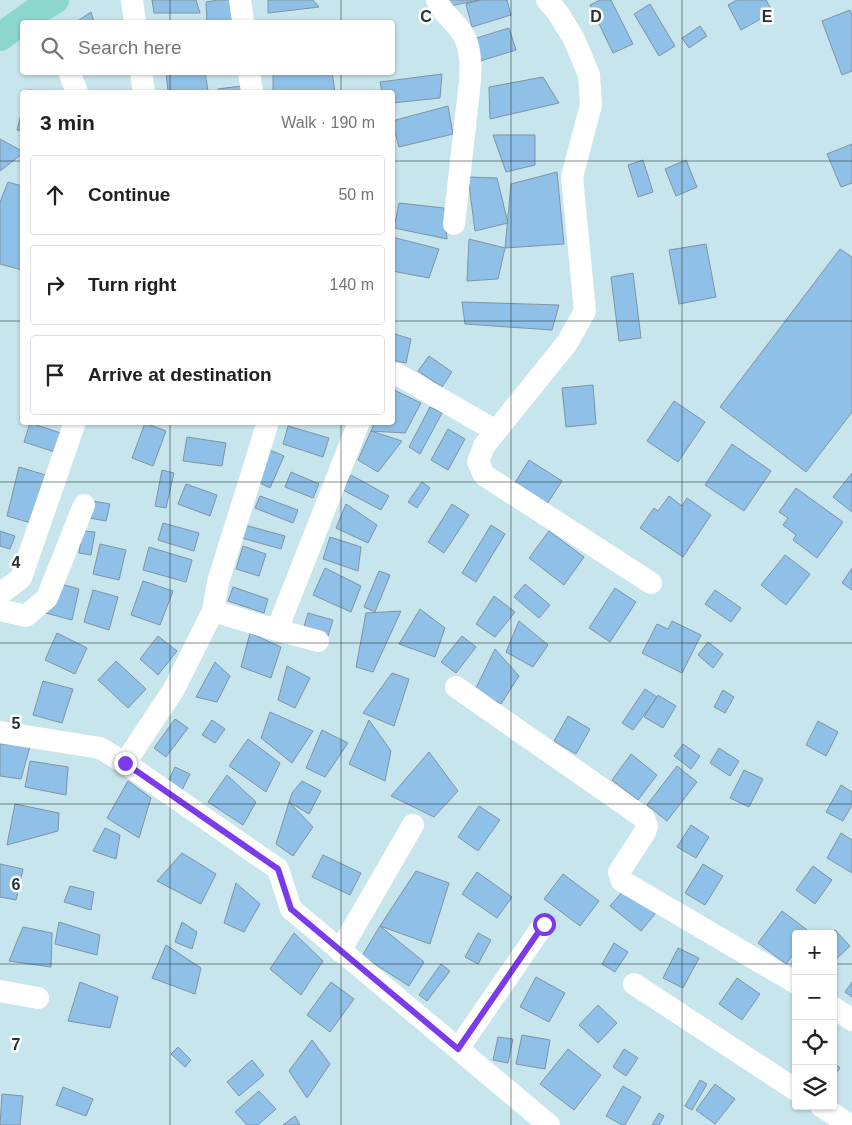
<!DOCTYPE html>
<meta charset="utf-8">
<style>
:root{--surface:#fff;--page:#f6f6f6;--text:#202124;--muted:#757577;--line:#e0e0e0}
body{margin:0;font-family:Arial,sans-serif;background:var(--page);color:var(--text)}
.controls{position:absolute;right:15px;bottom:15px;display:grid;overflow:hidden;border-radius:5px;box-shadow:0 1px 4px #0004}
.controls button{width:45px;height:45px;display:grid;place-items:center;padding:0;border:0;border-bottom:1px solid var(--line);background:var(--surface);color:var(--text);font:25px sans-serif}
.stop{position:absolute;width:15px;height:15px;margin:-11px;border:4px solid #7c3aed;border-radius:50%;background:#fff}
.stop.end{background:#7c3aed;border-color:#fff;box-shadow:0 1px 5px #0008}
.list{margin:0;padding:0;list-style:none}
h2{display:flex;justify-content:space-between;align-items:center;height:65px;margin:0;padding:0 20px;font-size:21px}
h2 small{font-size:16px;font-weight:400;color:var(--muted)}
.list li{display:grid;grid-template-columns:32px 1fr auto;gap:15px;align-items:center;box-sizing:border-box;height:80px;margin:0 10px 10px;padding:0 10px;border:1px solid var(--line);border-radius:5px}
.list b{display:block;font-size:19px;white-space:nowrap}
.list em{font-size:16px;font-style:normal;color:var(--muted)}
.icon{flex:none;width:28px;height:28px;fill:none;stroke:currentColor;stroke-width:2;stroke-linecap:round;stroke-linejoin:round}
.map{position:relative;flex:none;width:852px;height:1125px;overflow:hidden}
.search{position:absolute;background:var(--surface);box-shadow:0 1px 4px #0004;left:20px;top:20px;width:375px;height:55px;display:flex;align-items:center;gap:12px;box-sizing:border-box;padding:0 18px;border-radius:5px;color:var(--muted);font-size:19px}
.panel{position:absolute;background:var(--surface);box-shadow:0 1px 4px #0004;left:20px;top:90px;width:375px;height:335px;border-radius:5px}
.map>svg:first-child{display:block}
</style>
<div class="map">
<svg width="852" height="1125" viewBox="0 0 852 1125">
<rect width="100%" height="100%" fill="#c7e5ec"/>
<!-- building -->
<path fill="#8fc0e7" stroke="#8093a4" d="M152,0H196L200,13H154Z
M218,0H231L232,22H207L206,2Z
M268,0H313L319,7L268,13Z
M449,0H479L450,6Z
M481,0H507L511,15L472,27L466,4Z
M600,0H611L633,44L613,53L590,5Z
M737,0H766L773,12L741,30L728,5Z
M650,4L675,46L659,56L634,14Z
M850,10L852,15V71L842,75L822,21Z
M91,12L94,22H76Z
M700,26L707,36L689,48L682,38Z
M509,28L516,50L464,66L457,44Z
M166,72H205L208,91L168,92Z
M273,72H332L335,92H273Z
M442,74L440,98L392,103V92H382L380,82Z
M543,77L559,103L490,119L489,87Z
M241,86L242,92H218V89Z
M29,90L46,92H28Z
M448,106L453,134L399,147L392,121Z
M22,111V131L17,130Z
M493,135H535V165L506,172Z
M0,139L22,151V154L0,171Z
M852,144V183L841,187L827,154Z
M643,160L653,192L638,197L628,165Z
M686,160L697,187L676,196L665,169Z
M557,172L564,244L505,248L511,184Z
M468,177L497,178L508,223L475,231Z
M8,182L22,186V270L0,264V202Z
M399,203L444,208L447,239L394,228Z
M392,237L439,249L429,278L392,271Z
M469,239L505,248L498,279L467,281Z
M706,244L716,297L679,304L669,250Z
M840,249L852,257V412L806,472L720,407Z
M633,273L641,338L619,341L611,277Z
M462,302L559,305L552,330L465,324Z
M392,333L411,339L406,363L392,360Z
M429,356L452,372L442,387L418,371Z
M593,385L596,424L566,427L562,388Z
M392,389L421,403L405,433L371,431L375,422H392Z
M674,401L705,422L678,462L647,441Z
M430,407L442,413L420,454L409,447Z
M30,423L64,434L58,453L24,442Z
M145,423L166,431L153,466L132,458Z
M288,426L329,438L323,457L283,444Z
M448,429L465,439L448,470L431,460Z
M371,431L402,441L378,472L358,460Z
M187,437L226,443L222,466L183,461Z
M732,444L771,471L744,511L705,485Z
M270,450L284,456L270,488L256,481Z
M529,460L562,481L545,507L513,486Z
M19,467L49,476L31,523L7,516Z
M162,470L174,473L166,508L155,506Z
M291,472L319,484L313,498L285,487Z
M852,473V512L833,497Z
M351,475L389,496L381,510L343,490Z
M422,482L430,488L417,508L408,502Z
M186,484L217,495L210,516L178,504Z
M796,488L843,522L817,558L793,540L796,535L783,525L788,518L779,512Z
M260,496L298,510L293,523L255,508Z
M669,496L682,506L687,498L711,515L683,557L640,528L654,508L658,511Z
M87,500L110,504L106,521L84,517Z
M346,504L377,525L368,543L336,528Z
M452,504L469,515L444,553L428,542Z
M163,523L199,533L194,551L158,540Z
M241,524L285,536L281,549L238,537Z
M491,525L505,534L476,582L462,573Z
M0,531L15,536L10,549L0,546Z
M82,531L95,532L91,555L79,553Z
M549,531L584,557L564,585L529,558Z
M330,537L361,547L358,571L323,559Z
M100,544L126,550L119,580L93,574Z
M243,546L266,554L259,576L236,569Z
M149,547L192,560L186,582L143,570Z
M785,555L810,574L786,605L761,585Z
M325,568L361,586L351,612L313,595Z
M852,568V590L842,583Z
M379,571L390,575L375,612L364,607Z
M50,581L79,589L72,620L42,612Z
M143,581L173,591L160,625L131,615Z
M525,584L550,605L539,618L514,597Z
M233,587L268,599L264,613L228,601Z
M615,588L636,602L610,642L589,628Z
M93,590L118,597L109,630L84,622Z
M715,590L741,608L731,622L705,604Z
M494,596L515,612L495,637L476,624Z
M420,609L445,628L435,657L399,644Z
M401,611L373,672L356,667L366,613Z
M308,613L333,620L328,636L303,630Z
M519,621L548,645L533,667L506,652Z
M672,621L701,635L682,673L642,653L657,624L668,629Z
M57,633L87,648L75,674L45,660Z
M250,633L281,647L271,678L241,667Z
M158,636L177,651L158,675L140,659Z
M462,636L476,647L456,673L441,662Z
M708,642L723,654L713,668L698,655Z
M495,649L519,676L501,704L475,690Z
M116,661L146,689L128,708L98,680Z
M215,662L230,676L217,702L196,697Z
M287,666L310,678L295,708L278,700Z
M392,673L409,679L394,726L363,713Z
M43,681L73,689L62,723L33,715Z
M645,689L657,697L633,730L622,723Z
M723,690L734,697L725,713L714,707Z
M658,695L676,706L663,728L644,717Z
M270,712L313,731L292,763L261,738Z
M568,716L590,729L576,754L554,741Z
M175,719L188,728L166,757L154,748Z
M212,720L225,729L215,743L202,735Z
M369,720L391,751L385,781L349,764Z
M818,721L838,732L826,756L806,745Z
M322,730L348,743L325,777L306,768Z
M248,739L280,763L266,792L229,766Z
M31,743L21,779L0,776V744Z
M683,744L700,756L691,769L674,756Z
M719,748L739,761L730,776L710,763Z
M429,752L458,791L434,817L391,796Z
M631,754L657,775L638,800L612,780Z
M30,761L68,767L66,795L25,787Z
M677,766L697,782L667,821L647,805Z
M175,767L190,774L182,790L168,782Z
M744,770L763,779L749,807L730,798Z
M227,775L256,802L243,825L208,802Z
M128,781L151,798L139,838L107,818Z
M302,781L321,791L309,814L289,802L292,793Z
M841,785L852,792V805L843,821L826,812Z
M289,802L313,827L293,856L276,844Z
M15,804L59,813L58,831L7,845Z
M479,806L500,820L478,851L458,837Z
M691,825L709,837L696,858L677,847Z
M105,828L120,835L116,859L93,851Z
M841,833L852,840V873L827,858Z
M182,853L216,874L201,904L157,881Z
M323,855L361,873L350,895L312,877Z
M0,864L23,869L16,900L0,897Z
M703,864L723,876L705,905L685,893Z
M813,866L832,880L815,904L796,890Z
M416,871L449,883L430,944L380,926Z
M477,872L512,897L497,918L462,894Z
M563,874L599,901L580,926L544,899Z
M236,883L260,904L244,932L224,923Z
M629,884L659,909L641,931L610,906Z
M70,886L94,892L91,910L64,902Z
M782,911L810,932L808,934H796V950L786,964L758,943Z
M59,922L100,935L97,955L55,944Z
M182,922L197,932L192,949L175,942Z
M380,926L424,962L409,986L362,956Z
M23,927L52,933L51,967L9,961Z
M835,930L850,946L833,962V934H832Z
M294,933L323,961L301,995L270,969Z
M478,933L491,940L478,964L465,957Z
M614,943L628,952L615,972L602,964Z
M166,945L201,968L195,994L152,978Z
M678,948L699,958L683,988L663,978Z
M441,964L450,971L427,1001L419,995Z
M536,977L565,993L549,1022L520,1007Z
M737,978L760,994L742,1020L719,1004Z
M80,982L118,997L110,1028L68,1021Z
M331,982L354,999L330,1032L307,1015Z
M852,982V997L845,992Z
M598,1005L617,1023L598,1043L579,1025Z
M522,1035L550,1040L545,1069L516,1064Z
M498,1037L513,1039L508,1063L493,1060Z
M312,1040L330,1064L307,1098L289,1071Z
M178,1047L191,1060L185,1067L171,1054Z
M568,1049L601,1075L574,1110L540,1084Z
M624,1049L638,1058L626,1076L613,1067Z
M252,1060L264,1075L239,1096L227,1082Z
M833,1062L840,1068L833,1077Z
M700,1080L707,1084L692,1110L685,1106Z
M715,1084L735,1099L715,1124L696,1110Z
M623,1086L641,1097L625,1125H622L606,1116Z
M63,1087L93,1099L86,1116L56,1105Z
M259,1091L276,1109L258,1125H247L235,1112Z
M2,1094L23,1096L20,1125H0Z
M659,1113L664,1116L659,1125H652Z
M295,1116L300,1125H283Z"/>
<g fill="none" stroke-linecap="round" stroke-linejoin="round">
<!-- minor -->
<path stroke="#fff" stroke-width="22" d="M132,0L135,22
M240,0L243,22
M437,0C442,13 453,20 461,31C471,45 471,64 470,81L454,224
M547,0L558,13L574,39L589,75L591,105L572,177L585,311L567,343L484,446L478,462L484,475L651,583
M69,72L77,92
M141,72L144,92
M249,72L252,92
M392,374H397L496,431
M0,591H4L21,578L75,422
M0,610L26,616L47,598L84,505
M213,611L277,630L359,422
M277,630L318,641
M456,687L644,818L647,826L645,832L619,872L622,881L796,983
M0,732L100,748L125,763L278,869L291,909L549,1125
M125,763L174,689L213,611L218,582L268,422
M340,951L413,825
M634,984L796,1090
M0,991L38,998
M833,1007L852,1020
M458,1049L544,924
M821,1106L847,1123"/>
<!-- primary -->
<path stroke="#8bd7ce" stroke-width="28" d="M0,37L38,10L55,0"/>
</g>
<g fill="none" stroke-linecap="round" stroke-linejoin="round">
<!-- route -->
<path stroke="#7c3aed" stroke-width="6" d="M125,763L278,869L291,909L458,1049L544,924"/>
</g>
<!-- grid -->
<path fill="none" stroke="#263235" stroke-width="1" stroke-opacity="0.55" d="M170,0V22M341,0V22M511,0V1125M682,0V1125M170,72V92M341,72V92M0,161H22M392,161H852M0,321H22M392,321H852M170,422V1125M341,422V1125M0,482H852M0,643H852M0,804H852M0,964H796M833,964H852"/>
<g font-size="16" text-anchor="middle" font-weight="bold" fill="#263235" stroke="#fff" stroke-width="5" stroke-linejoin="round" paint-order="stroke">
<text x="426" y="22">C</text>
<text x="596" y="22">D</text>
<text x="767" y="22">E</text>
<text x="16" y="568">4</text>
<text x="16" y="729">5</text>
<text x="16" y="890">6</text>
<text x="16" y="1050">7</text>
</g>
</svg>
<div class="controls">
<button>+</button>
<button>−</button>
<button><svg class="icon" aria-label="locate" viewBox="0 0 24 24"><circle cx="12" cy="12" r="6"/><path d="M12 2v4M12 18v4M2 12h4M18 12h4"/></svg></button>
<button><svg class="icon" aria-label="layers" viewBox="0 0 24 24"><path d="M12 4l9 5-9 5-9-5zM3 14l9 5 9-5"/></svg></button>
</div>
<div class="stop" style="left:544px;top:924px"></div>
<div class="stop end" style="left:125px;top:763px"></div>
<div class="search"><svg class="icon" aria-label="search" viewBox="0 0 24 24"><circle cx="10" cy="10" r="6"/><path d="M15 15l6 6"/></svg>Search here</div>
<section class="panel">
<h2>3 min<small>Walk · 190 m</small></h2>
<ul class="list">
<li><svg class="icon" aria-label="ahead" viewBox="0 0 24 24"><path d="M12 20V5M6 11l6-6 6 6"/></svg><div><b>Continue</b></div><em>50 m</em></li>
<li><svg class="icon" aria-label="right" viewBox="0 0 24 24"><path d="M7 20v-9h11M14 6l5 5-5 5"/></svg><div><b>Turn right</b></div><em>140 m</em></li>
<li><svg class="icon" aria-label="arrive" viewBox="0 0 24 24"><path d="M6 21V4h12l-3 4 3 4H6"/></svg><div><b>Arrive at destination</b></div></li>
</ul>
</section>
</div>
